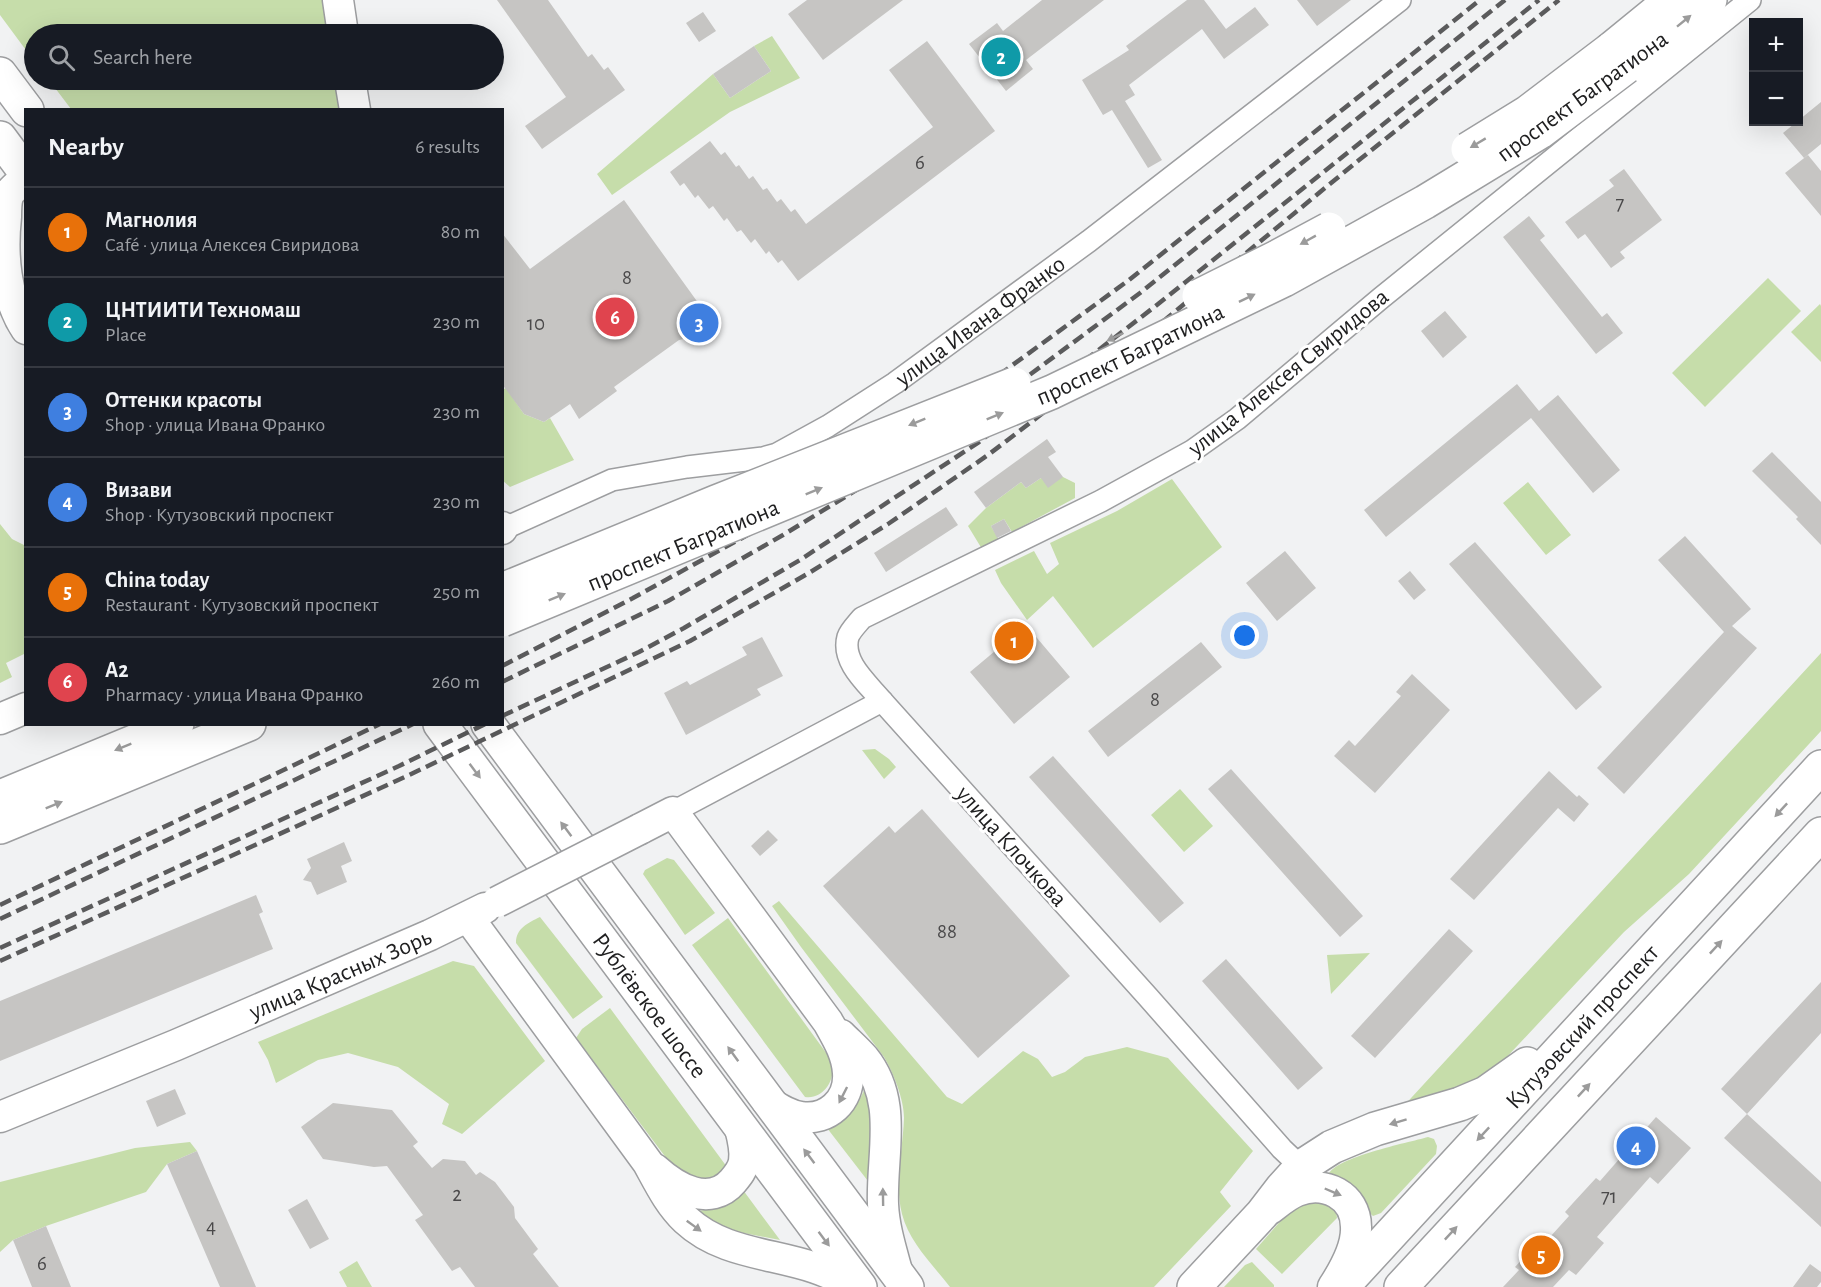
<!DOCTYPE html>
<meta charset="utf-8">
<style>
:root{--surface:#171b24;--page:#242831;--text:#f1f3f6;--muted:#9ea1a6;--line:#363941;--accent:#0b8043}
body{margin:0;font-family:"Alegreya Sans",sans-serif;background:var(--page);color:var(--text)}
.controls{position:absolute;right:18px;top:18px;display:grid;overflow:hidden;border-radius:0px;box-shadow:0 6px 24px #0002}
.controls button{width:54px;height:54px;display:grid;place-items:center;padding:0;border:0;border-bottom:2px solid var(--line);background:var(--surface);color:var(--text);font:30px sans-serif}
.you{position:absolute;left:1245px;top:636px;width:21px;height:21px;margin:-15px;border:4px solid #fff;border-radius:50%;background:#1a73e8;box-shadow:0 0 0 9px #1a73e833}
.badge{display:grid;place-items:center;width:39px;height:39px;border-radius:50%;background:var(--accent);color:#fff;font-size:20px;font-weight:700}
.pin{position:absolute;translate:-50% -50%;border:3px solid #fff;box-shadow:0 2px 6px #0006}
.list{margin:0;padding:0;list-style:none}
h2{display:flex;justify-content:space-between;align-items:center;height:78px;margin:0;padding:0 24px;font-size:26px}
h2 small{font-size:20px;font-weight:400;color:var(--muted)}
.list li{display:grid;grid-template-columns:39px 1fr auto;gap:18px;align-items:center;box-sizing:border-box;height:90px;padding:0 24px;border-top:2px solid var(--line)}
.list b{display:block;font-size:22px;white-space:nowrap}
.list p{margin:0;font-size:20px;white-space:nowrap;color:var(--muted)}
.list em{font-size:20px;font-style:normal;color:var(--muted)}
.icon{flex:none;width:33px;height:33px;fill:none;stroke:currentColor;stroke-width:2;stroke-linecap:round;stroke-linejoin:round}
.map{position:relative;flex:none;width:1821px;height:1287px;overflow:hidden}
.search{position:absolute;background:var(--surface);box-shadow:0 6px 24px #0002;left:24px;top:24px;width:480px;height:66px;display:flex;align-items:center;gap:15px;box-sizing:border-box;padding:0 21px;border-radius:33px;color:var(--muted);font-size:22px}
.panel{position:absolute;background:var(--surface);box-shadow:0 6px 24px #0002;left:24px;top:108px;width:480px;height:618px;border-radius:0px}
.map>svg:first-child{display:block}
</style>
<div class="map">
<svg width="1821" height="1287" viewBox="0 0 1821 1287">
<rect width="100%" height="100%" fill="#f1f2f3"/>
<!-- green -->
<path fill="#c6ddaa" d="M0,0H329L334,34H34V61L0,15Z
M772,36L800,78L730,112L612,195L597,174L713,74L730,98L771,71L754,46Z
M49,80H342L347,109H71Z
M1768,278L1801,311L1705,407L1672,373Z
M1820,304L1821,306V362L1791,332Z
M506,388L524,414L544,422L550,418L574,460L510,487L502,480V390Z
M1063,477L1075,483V498L1012,532L1004,519L991,526L999,540L982,549L968,526L986,508L1021,482L1026,488L1041,478Z
M1172,479L1222,547L1093,648L1053,596L1027,620L1001,583L995,570L1034,551L1047,574L1059,564L1050,543L1117,511Z
M1528,482L1571,535L1546,555L1503,503Z
M0,524L12,539L26,546L25,655L24,654L6,663L12,677L0,683Z
M1821,653V731L1689,874L1624,932L1504,1060L1482,1079L1400,1110Z
M875,749L889,759L896,767L884,779L862,750Z
M1180,789L1213,826L1184,852L1151,815Z
M667,858L674,860L715,913L685,935L643,874L645,870Z
M779,901L947,1097L962,1104L1023,1051L1038,1059L1052,1077L1065,1072L1085,1057L1127,1047L1168,1058L1253,1151L1220,1192L1231,1206L1154,1287H950C933,1265 909,1242 902,1214C894,1183 903,1149 904,1118C904,1099 893,1072 884,1057L801,947L772,906Z
M540,917L603,997L573,1019L516,943C516,928 528,923 540,917Z
M728,918L827,1054C828,1057 831,1060 832,1063C836,1080 823,1100 805,1097L692,945Z
M1370,953L1331,994L1327,955Z
M453,961L474,966L545,1061L462,1134L442,1124L449,1104L398,1067L348,1053L318,1060L276,1083L268,1060L258,1042Z
M610,1008L727,1167C712,1185 702,1182 682,1179L576,1038L582,1029Z
M865,1088L874,1108L871,1185L827,1128C847,1121 857,1107 865,1088Z
M1428,1137L1434,1139L1437,1146L1436,1154L1381,1213L1373,1216L1328,1175C1336,1157 1407,1143 1428,1137Z
M190,1142L197,1151L167,1164L146,1192L46,1226L13,1240L0,1252V1182L135,1148Z
M743,1190L780,1240L708,1226L696,1211C715,1210 729,1202 743,1190Z
M1320,1199L1336,1210L1337,1218L1282,1274L1256,1249L1291,1209L1303,1202Z
M357,1261L372,1287H347L339,1272Z
M1252,1262L1274,1285V1287H1224L1245,1265Z"/>
<!-- building -->
<path fill="#c6c5c3" d="M497,0H548L588,57L592,54L604,70L608,67L625,90L542,149L525,126L566,97Z
M807,0H903L823,60L788,14Z
M1042,0H1104L1026,60L1033,69L1006,91L969,44L997,23L1003,31Z
M1187,0H1204L1226,29L1255,7L1269,25L1224,59L1202,29L1129,85L1135,95L1125,101L1162,160L1148,168L1112,110L1103,115L1082,80L1129,50L1126,46Z
M1297,0H1351L1317,26Z
M703,12L716,31L699,42L686,23Z
M927,41L995,131L798,281L782,260L778,263L769,251L766,254L755,239L751,243L741,230L737,232L727,218L724,221L713,206L709,209L698,195L695,198L684,183L680,186L670,172L710,141L721,155L725,152L736,167L739,165L749,179L753,176L763,190L767,188L777,202L781,199L791,212L795,209L806,224L933,127L889,70Z
M754,46L771,71L730,98L713,74Z
M1821,102V144L1804,158L1783,133Z
M1808,155L1821,171V216L1785,173Z
M1624,169L1662,220L1620,252L1625,258L1611,268L1585,234L1578,239L1565,222L1614,186L1609,180Z
M624,200L717,329L698,336L679,340L614,387L617,391L579,419L570,404L544,422L524,414L502,384V233L530,269Z
M1529,216L1545,236L1540,240L1602,317L1607,313L1623,333L1596,354L1503,237Z
M1445,311L1467,337L1443,358L1421,331Z
M1517,384L1539,411L1558,395L1620,470L1593,493L1531,418L1386,537L1364,510Z
M1047,439L1056,452L1048,457L1063,477L1048,488L1041,478L1026,488L1021,482L986,508L974,492Z
M1772,452L1821,502V545L1796,519L1798,517L1752,471Z
M946,507L958,525L886,572L874,553Z
M1004,519L1011,531L997,538L991,526Z
M1685,536L1751,609L1732,626L1757,648L1624,794L1597,768L1724,632L1658,560Z
M1475,542L1602,687L1576,710L1449,564Z
M1285,551L1316,588L1277,621L1246,583Z
M1410,571L1426,590L1414,600L1398,581Z
M1026,625L1070,677L1014,724L970,672Z
M762,637L783,676L757,689L761,695L686,735L664,693L687,681L690,685L747,655L742,647Z
M1201,642L1222,667L1108,757L1088,731Z
M1412,674L1450,710L1375,793L1334,756L1349,740L1355,746L1401,696L1396,692Z
M1053,756L1184,903L1160,923L1029,777Z
M1231,769L1363,916L1340,937L1208,789Z
M1549,771L1577,797L1579,795L1589,804L1574,822L1558,808L1474,900L1450,879Z
M922,809L1070,976L978,1058L823,886L889,826L895,833Z
M768,830L778,840L760,856L751,846Z
M344,842L352,861L341,866L347,882L317,895L311,882L303,880L311,868L307,859Z
M256,895L263,912L259,914L273,949L0,1061V1001Z
M1449,929L1473,951L1375,1058L1351,1036Z
M1226,959L1323,1068L1298,1090L1202,981Z
M1821,982V1033L1747,1114L1721,1089Z
M175,1089L186,1114L157,1127L146,1101Z
M333,1103L392,1110L418,1142L413,1146L432,1168L443,1159L465,1161L476,1175L480,1172L495,1182L514,1207L515,1218L538,1249L533,1254L559,1287H475L460,1267L452,1271L415,1220L423,1215L387,1166L374,1167L323,1159L301,1127Z
M1747,1114L1821,1182V1227L1724,1138Z
M1656,1117L1691,1148L1658,1184L1650,1177L1597,1237L1604,1243L1576,1275L1569,1270L1553,1287H1503L1519,1270L1515,1267L1546,1233L1550,1237L1569,1216L1565,1212L1573,1203L1596,1178L1600,1181Z
M197,1151L256,1287H220L167,1164Z
M307,1199L329,1239L310,1249L288,1210Z
M46,1226L71,1287H32L13,1240Z
M1810,1264L1821,1272V1282L1817,1287H1793Z"/>
<g fill="none" stroke-linecap="round" stroke-linejoin="round">
<!-- street casing -->
<g stroke="#9d9ea0" stroke-width="24">
<g id="street">
<path id="s1" d="M503,529L612,480L687,467L763,458L777,454L828,426L895,383L1089,241L1400,0"/>
<path d="M882,701C868,684 841,662 848,637C850,631 857,624 862,618L1101,501L1192,451L1237,419L1381,298L1750,0"/>
<path d="M673,812L882,701L1148,997L1282,1149L1301,1167"/>
</g>
</g>
<!-- secondary casing -->
<g stroke="#9d9ea0" stroke-width="33">
<g id="secondary">
<path d="M338,0L343,34"/>
<path d="M350,80L355,110"/>
<path d="M26,178C20,183 13,188 9,194C6,200 6,210 6,217C2,254 5,297 26,329"/>
<path d="M502,527V529"/>
<path d="M0,719L26,708"/>
<path d="M640,829L673,812L828,1022C837,1038 847,1054 848,1073C850,1101 827,1121 801,1117C788,1115 778,1108 767,1101"/>
<path d="M468,917L648,1163C659,1183 669,1204 686,1220C732,1263 803,1250 853,1287"/>
<path d="M841,1035C849,1043 857,1050 864,1058C899,1101 881,1154 883,1204C884,1227 891,1249 897,1271"/>
<path id="s2" d="M0,1117L176,1045L430,935L485,908"/>
<path d="M655,1169C676,1188 710,1208 733,1181C738,1175 743,1169 744,1161C746,1149 742,1136 739,1124"/>
<path d="M1270,1209C1278,1203 1287,1195 1297,1191C1324,1180 1356,1195 1356,1227C1357,1247 1344,1270 1333,1287"/>
</g>
</g>
<!-- primary casing -->
<g stroke="#9d9ea0" stroke-width="36">
<g id="primary">
<path d="M1611,49L1671,0"/>
<path d="M1626,67L1710,0"/>
<path d="M0,74L27,110"/>
<path d="M0,138L26,173"/>
<path id="s3" d="M440,724L860,1287"/>
<path d="M488,724L907,1287"/>
<path d="M0,797L177,724"/>
<path d="M0,827L249,724"/>
<path d="M1194,1287L1262,1214L1282,1188L1301,1167L1332,1147L1375,1129L1460,1104L1486,1093L1527,1064"/>
<path id="s4" d="M1342,1287L1821,767"/>
<path d="M1401,1287L1821,834"/>
</g>
</g>
<!-- street -->
<use href="#street" stroke="#fff" stroke-width="21"/>
<!-- secondary -->
<use href="#secondary" stroke="#fff" stroke-width="30"/>
<!-- primary -->
<use href="#primary" stroke="#fff" stroke-width="33"/>
<!-- rail -->
<path stroke="#5b5b5c" stroke-width="4.5" stroke-dasharray="12 6" stroke-linecap="butt" d="M502,666L633,598L771,522L862,468L988,383L1129,280L1480,0
M502,682L668,601L783,535L871,481L1001,396L1140,293L1505,0
M502,716L639,652L684,628L800,560L979,442L1153,308L1539,0
M0,905L380,724
M0,919L413,724
M0,948L399,766L485,724
M0,961L407,776L690,641L809,573L888,524L988,455L1166,319L1359,160L1559,0"/>
<!-- secondary-bridge casing -->
<g stroke="#9d9ea0" stroke-width="33" stroke-linecap="butt">
<path id="secondary-bridge" d="M497,902L640,829"/>
</g>
<!-- primary-bridge casing -->
<g stroke="#9d9ea0" stroke-width="36" stroke-linecap="butt">
<g id="primary-bridge">
<path d="M1468,149L1528,112L1611,49"/>
<path d="M1199,296L1277,257L1329,229"/>
<path d="M502,590L716,502L1014,384"/>
<path id="s5" d="M502,620L1052,392L1284,280L1425,202L1540,132L1626,67"/>
</g>
</g>
<!-- secondary-bridge -->
<use href="#secondary-bridge" stroke="#fff" stroke-width="30"/>
<!-- primary-bridge -->
<use href="#primary-bridge" stroke="#fff" stroke-width="33"/>
</g>
<!-- one-way arrows -->
<defs><path id="oneway-solid" d="M-6-.8H1V-3.2L6.5 0L1 3.2V.8H-6Z" transform="scale(1.5)"/></defs>
<g fill="#9b9b9b">
<use href="#oneway-solid" transform="translate(1684 21) rotate(-39)"/>
<use href="#oneway-solid" transform="translate(1478 143) rotate(149)"/>
<use href="#oneway-solid" transform="translate(1308 240) rotate(151)"/>
<use href="#oneway-solid" transform="translate(1247 298) rotate(-26)"/>
<use href="#oneway-solid" transform="translate(1115 337) rotate(154)"/>
<use href="#oneway-solid" transform="translate(995 416) rotate(-22)"/>
<use href="#oneway-solid" transform="translate(917 422) rotate(158)"/>
<use href="#oneway-solid" transform="translate(814 491) rotate(-22)"/>
<use href="#oneway-solid" transform="translate(557 597) rotate(-22)"/>
<use href="#oneway-solid" transform="translate(123 747) rotate(158)"/>
<use href="#oneway-solid" transform="translate(475 771) rotate(53)"/>
<use href="#oneway-solid" transform="translate(54 805) rotate(-22)"/>
<use href="#oneway-solid" transform="translate(1781 810) rotate(133)"/>
<use href="#oneway-solid" transform="translate(566 829) rotate(-127)"/>
<use href="#oneway-solid" transform="translate(1716 947) rotate(-47)"/>
<use href="#oneway-solid" transform="translate(733 1054) rotate(-126)"/>
<use href="#oneway-solid" transform="translate(1584 1090) rotate(-47)"/>
<use href="#oneway-solid" transform="translate(843 1095) rotate(117)"/>
<use href="#oneway-solid" transform="translate(1398 1122) rotate(163)"/>
<use href="#oneway-solid" transform="translate(1483 1134) rotate(133)"/>
<use href="#oneway-solid" transform="translate(809 1156) rotate(-127)"/>
<use href="#oneway-solid" transform="translate(1333 1192) rotate(23)"/>
<use href="#oneway-solid" transform="translate(883 1197) rotate(-91)"/>
<use href="#oneway-solid" transform="translate(694 1226) rotate(36)"/>
<use href="#oneway-solid" transform="translate(1451 1233) rotate(-47)"/>
<use href="#oneway-solid" transform="translate(824 1239) rotate(53)"/>
</g>
<g text-anchor="middle" stroke-width="6" stroke-linejoin="round" paint-order="stroke">
<!-- number labels -->
<g font-size="21" fill="#4a494a">
<text x="920" y="169">6</text>
<text x="1620" y="210">7</text>
<text x="627" y="284">8</text>
<text x="536" y="330">10</text>
<text x="1155" y="706">8</text>
<text x="947" y="938">88</text>
<text x="457" y="1201">2</text>
<text x="1609" y="1203">71</text>
<text x="211" y="1233">4</text>
<text x="42" y="1270">6</text>
</g>
<!-- street labels -->
<g font-size="24" fill="#202021" stroke="#fff">
<text transform="translate(1582 96) rotate(-36)" y="8">проспект Багратиона</text>
<text dy="8" stroke="none"><textPath href="#s1" startOffset="530">улица Ивана Франко</textPath></text>
<text dy="8" stroke="none"><textPath href="#s5" startOffset="682">проспект Багратиона</textPath></text>
<text transform="translate(1288 372) rotate(-39)" y="8">улица Алексея Свиридова</text>
<text dy="8" stroke="none"><textPath href="#s5" startOffset="196">проспект Багратиона</textPath></text>
<text transform="translate(1012 846) rotate(48)" y="8">улица Клочкова</text>
<text dy="8" stroke="none"><textPath href="#s2" startOffset="369">улица Красных Зорь</textPath></text>
<text dy="8" stroke="none"><textPath href="#s3" startOffset="351">Рублёвское шоссе</textPath></text>
<text dy="8" stroke="none"><textPath href="#s4" startOffset="354">Кутузовский проспект</textPath></text>
</g>
</g>
</svg>
<div class="controls">
<button>+</button>
<button>−</button>
</div>
<div class="you"></div>
<div class="pin badge" style="left:1014px;top:641px;background:#e8710a">1</div>
<div class="pin badge" style="left:1001px;top:57px;background:#0f9aa8">2</div>
<div class="pin badge" style="left:699px;top:323px;background:#3f7fe0">3</div>
<div class="pin badge" style="left:1636px;top:1146px;background:#3f7fe0">4</div>
<div class="pin badge" style="left:1541px;top:1255px;background:#e8710a">5</div>
<div class="pin badge" style="left:615px;top:317px;background:#e0444e">6</div>
<div class="search"><svg class="icon" aria-label="search" viewBox="0 0 24 24"><circle cx="10" cy="10" r="6"/><path d="M15 15l6 6"/></svg>Search here</div>
<section class="panel">
<h2>Nearby<small>6 results</small></h2>
<ul class="list">
<li><span class="badge" style="background:#e8710a">1</span><div><b>Магнолия</b><p>Café · улица Алексея Свиридова</p></div><em>80 m</em></li>
<li><span class="badge" style="background:#0f9aa8">2</span><div><b>ЦНТИИТИ Техномаш</b><p>Place</p></div><em>230 m</em></li>
<li><span class="badge" style="background:#3f7fe0">3</span><div><b>Оттенки красоты</b><p>Shop · улица Ивана Франко</p></div><em>230 m</em></li>
<li><span class="badge" style="background:#3f7fe0">4</span><div><b>Визави</b><p>Shop · Кутузовский проспект</p></div><em>230 m</em></li>
<li><span class="badge" style="background:#e8710a">5</span><div><b>China today</b><p>Restaurant · Кутузовский проспект</p></div><em>250 m</em></li>
<li><span class="badge" style="background:#e0444e">6</span><div><b>А2</b><p>Pharmacy · улица Ивана Франко</p></div><em>260 m</em></li>
</ul>
</section>
</div>
